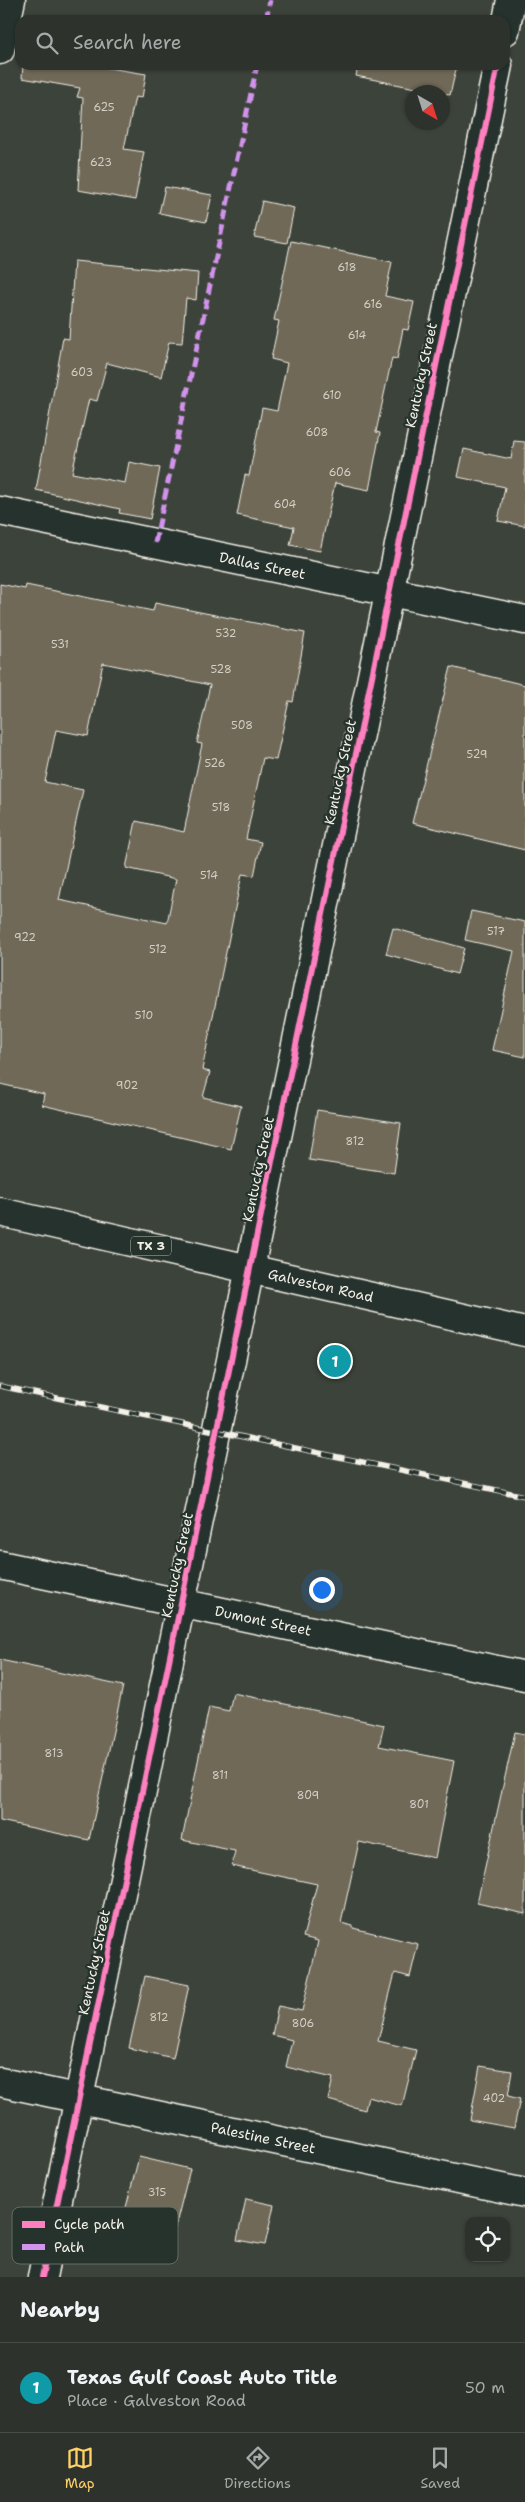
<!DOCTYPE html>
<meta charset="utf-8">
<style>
:root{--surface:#2d322c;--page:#393e38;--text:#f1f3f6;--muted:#a7aaa9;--line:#484d48;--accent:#ffd166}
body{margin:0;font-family:"Shantell Sans",sans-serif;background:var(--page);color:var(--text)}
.controls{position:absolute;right:15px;bottom:15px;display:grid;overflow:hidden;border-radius:10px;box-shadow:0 1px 4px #0004}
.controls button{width:45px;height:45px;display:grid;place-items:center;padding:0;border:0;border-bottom:1px solid var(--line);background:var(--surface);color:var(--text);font:25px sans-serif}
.compass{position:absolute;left:405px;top:85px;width:45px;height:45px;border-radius:50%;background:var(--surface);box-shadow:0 1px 4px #0004;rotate:141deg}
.you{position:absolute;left:321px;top:1589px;width:18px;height:18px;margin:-12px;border:4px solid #fff;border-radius:50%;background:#1a73e8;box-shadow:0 0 0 8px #1a73e833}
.badge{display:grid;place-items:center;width:32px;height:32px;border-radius:50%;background:var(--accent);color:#fff;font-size:16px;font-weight:700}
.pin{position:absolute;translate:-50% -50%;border:2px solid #fff;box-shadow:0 1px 5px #0006}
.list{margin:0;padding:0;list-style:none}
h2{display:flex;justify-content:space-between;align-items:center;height:65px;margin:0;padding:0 20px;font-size:21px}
h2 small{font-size:16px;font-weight:400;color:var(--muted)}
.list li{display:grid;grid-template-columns:32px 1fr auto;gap:15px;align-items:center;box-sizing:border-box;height:90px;padding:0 20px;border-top:1px solid var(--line)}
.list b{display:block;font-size:19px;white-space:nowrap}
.list p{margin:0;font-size:16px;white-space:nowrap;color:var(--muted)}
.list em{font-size:16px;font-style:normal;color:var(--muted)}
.icon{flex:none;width:28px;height:28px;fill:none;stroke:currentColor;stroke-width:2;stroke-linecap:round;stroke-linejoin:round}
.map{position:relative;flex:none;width:525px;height:2277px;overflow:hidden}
.search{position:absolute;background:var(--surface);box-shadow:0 1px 4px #0004;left:15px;right:15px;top:15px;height:55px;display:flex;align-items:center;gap:12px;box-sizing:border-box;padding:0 18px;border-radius:15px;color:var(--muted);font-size:19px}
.sheet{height:155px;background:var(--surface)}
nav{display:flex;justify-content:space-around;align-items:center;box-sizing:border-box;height:70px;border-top:1px solid var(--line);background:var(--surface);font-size:14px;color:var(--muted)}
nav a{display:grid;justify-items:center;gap:2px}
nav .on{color:var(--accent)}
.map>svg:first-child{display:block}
</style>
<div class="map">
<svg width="525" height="2277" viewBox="0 0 525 2277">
<rect width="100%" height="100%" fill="#3c433a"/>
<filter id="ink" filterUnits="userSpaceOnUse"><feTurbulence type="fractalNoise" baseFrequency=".02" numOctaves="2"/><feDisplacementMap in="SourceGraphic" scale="10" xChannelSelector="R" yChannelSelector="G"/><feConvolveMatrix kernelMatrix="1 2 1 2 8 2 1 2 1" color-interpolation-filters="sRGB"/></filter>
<g filter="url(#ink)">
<!-- building -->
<path fill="#706958" stroke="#f4f1e8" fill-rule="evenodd" d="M23,65H90L146,74L142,98L135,97L124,149L144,152L135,200L78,190L83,98L77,97L80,88L22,78Z
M358,65H457L450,95L356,76Z
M165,187L212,195L206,222L159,213Z
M262,201L294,208L287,243L254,237Z
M291,241L392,262L385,296L414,302L408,330L403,329L397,359L392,358L376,432L380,433L369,490L335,483L320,551L290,545L294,527L237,515L245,475L249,476L262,408L277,411L287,363L271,359L279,321L274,320Z
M74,261L198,273L196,300L186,298L182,343L169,342L161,377L107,363L97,401L89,399L72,473L125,483L129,462L160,468L150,519L119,513L120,509L36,490L63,338L69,339Z
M514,441L525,442V526L498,521L505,487L458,477L464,449L511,459Z
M0,584L25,589L26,585L153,611L155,603L305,633L293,702L289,701L276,760L263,758L246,839L261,842L254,876L242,874L202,1070L210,1072L203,1097L241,1106L231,1149L42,1105L44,1094L0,1084ZM103,663L210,685L197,743L202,744L184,832L136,821L126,868L176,879L167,923L59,900L83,790L45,782L56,730L88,736Z
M451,667L525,685V850L412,823Z
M471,911L525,922V1057L492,1050L514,951L465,940Z
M393,928L464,948L457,974L386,954Z
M317,1110L401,1123L394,1173L309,1160Z
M0,1660L123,1686L89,1840L0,1821Z
M233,1693L384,1725L379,1746L454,1761L435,1858L359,1842L341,1923L353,1926V1928L418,1944L410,1977L395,1973L378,2041L416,2050L402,2106L368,2097L365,2110L328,2100L333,2078L286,2067L292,2040L272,2035L278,2006L302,2011L318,1941L303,1937L317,1884L232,1866L235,1851L182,1840L209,1707L229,1711Z
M515,1732L525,1734V1914L477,1903Z
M145,1976L189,1985L173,2058L129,2048Z
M480,2066L512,2071L508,2096L520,2099L514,2128L470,2120Z
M139,2157L190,2169L175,2228L124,2215Z
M246,2199L274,2205L265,2245L237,2240Z"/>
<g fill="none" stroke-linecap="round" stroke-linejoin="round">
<!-- minor casing -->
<g stroke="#f4f1e8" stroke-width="31">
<g id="minor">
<path d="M505,31L511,0"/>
<path d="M0,50L11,0"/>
<path id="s1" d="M0,511L525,620"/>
<path id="s2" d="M0,1565L525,1676"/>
<path id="s3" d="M0,2082L525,2193"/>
<path d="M42,2277L498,65"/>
</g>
</g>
<!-- major casing -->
<g stroke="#f4f1e8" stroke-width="31">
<g id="major">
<path id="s4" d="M0,1212L525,1332"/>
</g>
</g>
<!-- minor -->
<use href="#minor" stroke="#26332d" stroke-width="28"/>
<!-- major -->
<use href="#major" stroke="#26332d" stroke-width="28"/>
<!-- rail casing -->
<g stroke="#f4f1e8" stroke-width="5.5">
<path id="rail" d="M0,1386L525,1496"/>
</g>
<!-- rail -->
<use href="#rail" stroke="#26332d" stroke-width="4" stroke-dasharray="11" stroke-linecap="butt"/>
<!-- quiet -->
<path stroke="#d193ec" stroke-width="5" stroke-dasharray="10 5" stroke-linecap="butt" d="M266,20L270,0
M155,543L257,65"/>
<!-- cycleway casing -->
<g stroke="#26332d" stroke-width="9">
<path id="cycleway" d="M42,2277L498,65"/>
</g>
<!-- cycleway -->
<use href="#cycleway" stroke="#ff80c0" stroke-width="6"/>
</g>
</g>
<g text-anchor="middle" stroke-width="4.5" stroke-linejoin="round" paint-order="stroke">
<!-- number labels -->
<g font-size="11" fill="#d3cfc4">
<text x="104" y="111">625</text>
<text x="101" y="166">623</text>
<text x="347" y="271">618</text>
<text x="373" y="308">616</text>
<text x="357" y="339">614</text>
<text x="82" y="376">603</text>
<text x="332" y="399">610</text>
<text x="317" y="436">608</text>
<text x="340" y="476">606</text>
<text x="285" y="508">604</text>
<text x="226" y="637">532</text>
<text x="60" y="648">531</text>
<text x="221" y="673">528</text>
<text x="242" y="729">508</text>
<text x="477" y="758">529</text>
<text x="215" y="767">526</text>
<text x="221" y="811">518</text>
<text x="209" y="879">514</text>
<text x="496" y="935">517</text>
<text x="25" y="941">922</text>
<text x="158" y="953">512</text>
<text x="144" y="1019">510</text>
<text x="127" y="1089">902</text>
<text x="355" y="1145">812</text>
<text x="54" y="1757">813</text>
<text x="220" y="1779">811</text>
<text x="308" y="1799">809</text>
<text x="419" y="1808">801</text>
<text x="159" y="2021">812</text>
<text x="303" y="2027">806</text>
<text x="494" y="2102">402</text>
<text x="157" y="2196">315</text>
</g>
<!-- shield labels -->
<rect fill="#26332d" stroke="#b6b8b0" stroke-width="1" x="131" y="1236.5" width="40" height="19" rx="4"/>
<g font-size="12" font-weight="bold" fill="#f4f1e8">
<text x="151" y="1250">TX 3</text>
</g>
<!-- street labels -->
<g font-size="14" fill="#f4f1e8" stroke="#26332d">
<text transform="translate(421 375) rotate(-78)" y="5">Kentucky Street</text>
<text dy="5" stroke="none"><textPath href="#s1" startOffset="268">Dallas Street</textPath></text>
<text transform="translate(340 772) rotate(-78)" y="5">Kentucky Street</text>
<text transform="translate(258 1169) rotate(-78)" y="5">Kentucky Street</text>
<text dy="5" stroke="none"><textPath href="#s4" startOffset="329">Galveston Road</textPath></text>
<text transform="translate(177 1565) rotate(-78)" y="5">Kentucky Street</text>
<text dy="5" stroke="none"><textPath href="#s2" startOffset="269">Dumont Street</textPath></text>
<text transform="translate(94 1962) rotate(-78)" y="5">Kentucky Street</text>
<text dy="5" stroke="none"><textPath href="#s3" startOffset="269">Palestine Street</textPath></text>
</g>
</g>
<!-- legend -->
<rect x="12" y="2207" width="166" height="57" rx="8" fill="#26332d" stroke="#646c65" stroke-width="1"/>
<rect x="22" y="2221" width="23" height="7" fill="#ff80c0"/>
<rect x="22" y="2244" width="23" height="6" fill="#d193ec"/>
<g font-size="14" fill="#f4f1e8">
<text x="54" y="2229">Cycle path</text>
<text x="54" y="2252">Path</text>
</g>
</svg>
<div class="controls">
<button><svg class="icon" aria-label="locate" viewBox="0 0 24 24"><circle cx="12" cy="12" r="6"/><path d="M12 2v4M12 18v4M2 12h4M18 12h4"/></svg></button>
</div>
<svg class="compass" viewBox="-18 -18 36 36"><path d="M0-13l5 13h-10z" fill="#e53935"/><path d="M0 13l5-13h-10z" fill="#a7aaa9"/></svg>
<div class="you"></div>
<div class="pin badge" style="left:335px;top:1361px;background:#0f9aa8">1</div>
<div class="search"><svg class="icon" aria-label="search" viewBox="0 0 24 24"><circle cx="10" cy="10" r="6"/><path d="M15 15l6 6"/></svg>Search here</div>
</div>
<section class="sheet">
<h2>Nearby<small></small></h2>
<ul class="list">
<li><span class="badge" style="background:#0f9aa8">1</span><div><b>Texas Gulf Coast Auto Title</b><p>Place · Galveston Road</p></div><em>50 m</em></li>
</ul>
</section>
<nav>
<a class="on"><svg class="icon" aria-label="map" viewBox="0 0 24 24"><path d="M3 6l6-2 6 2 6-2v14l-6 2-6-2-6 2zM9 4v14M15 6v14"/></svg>Map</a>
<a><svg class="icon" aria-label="directions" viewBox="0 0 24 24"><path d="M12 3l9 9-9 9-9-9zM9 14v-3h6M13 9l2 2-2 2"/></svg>Directions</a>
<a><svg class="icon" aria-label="saved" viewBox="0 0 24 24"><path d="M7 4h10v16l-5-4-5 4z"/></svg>Saved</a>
</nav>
